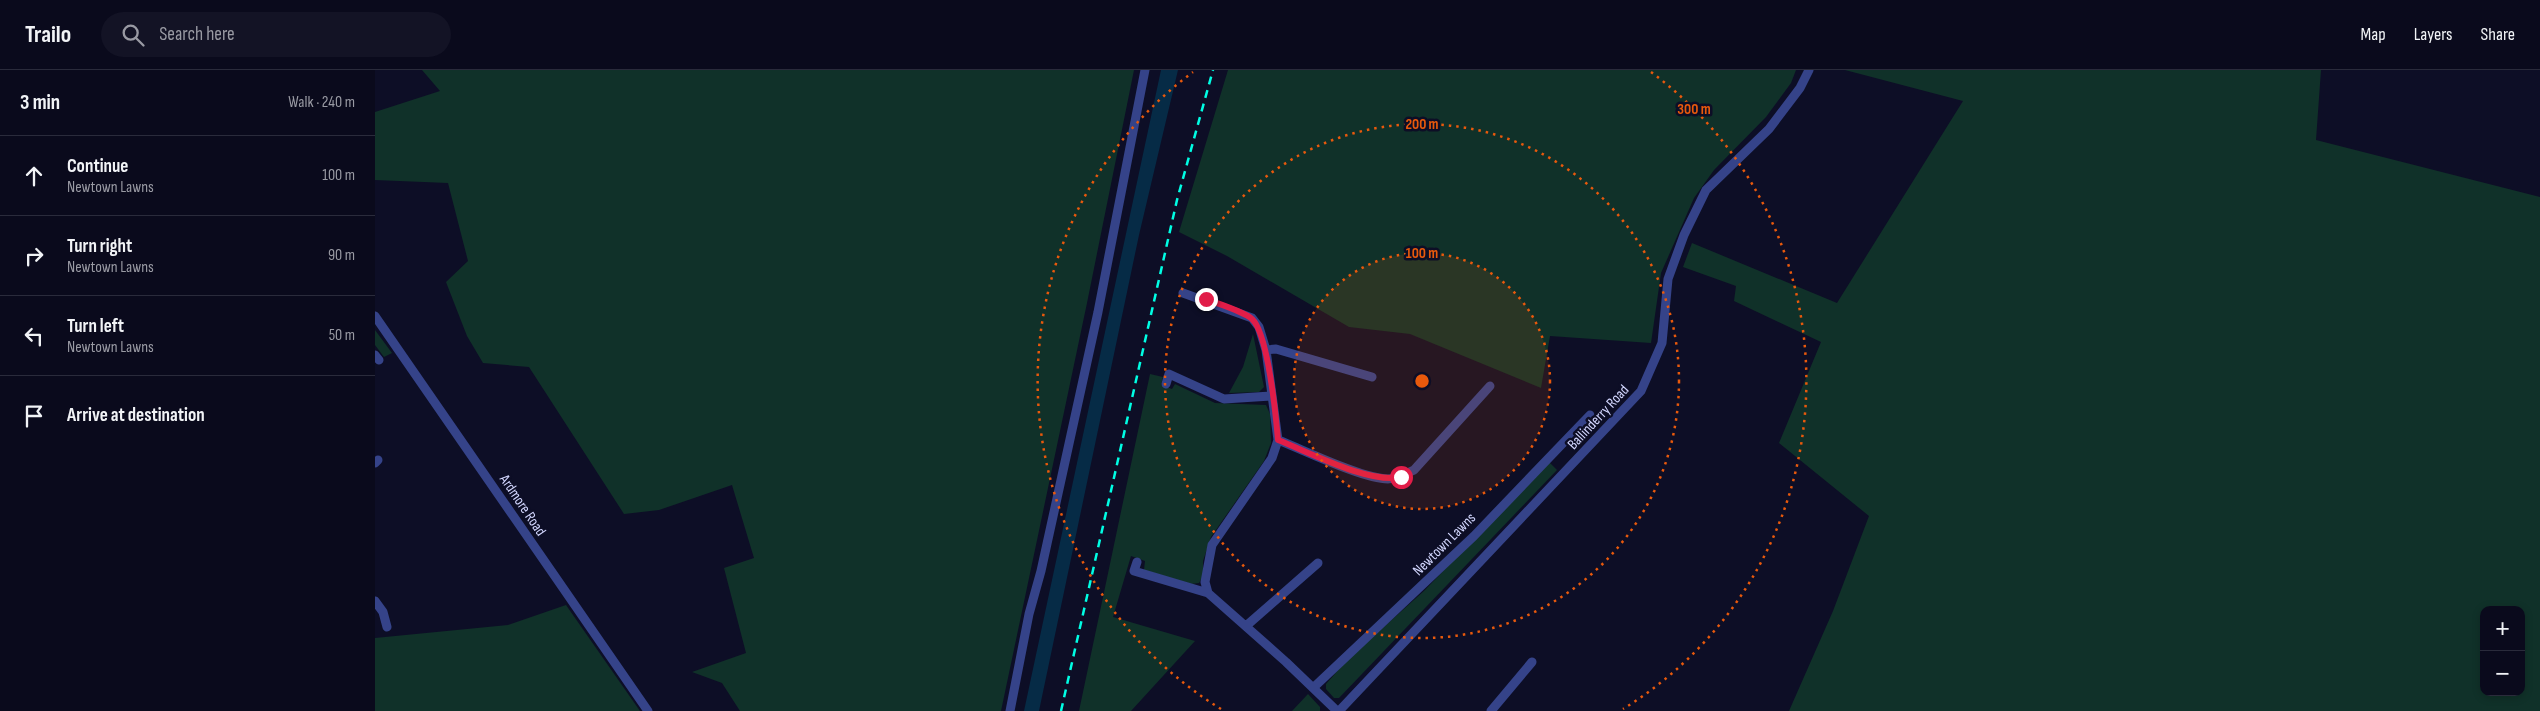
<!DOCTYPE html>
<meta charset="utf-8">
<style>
:root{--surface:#0a0a1c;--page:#131325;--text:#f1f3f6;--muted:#999aa3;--line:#2a2b3b}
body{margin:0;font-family:"Sofia Sans Condensed",sans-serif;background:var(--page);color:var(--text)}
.controls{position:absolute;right:15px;bottom:15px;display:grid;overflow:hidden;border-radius:10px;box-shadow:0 2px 8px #0003}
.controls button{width:45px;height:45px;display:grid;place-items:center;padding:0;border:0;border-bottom:1px solid var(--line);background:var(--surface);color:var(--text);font:25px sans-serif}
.stop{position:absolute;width:15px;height:15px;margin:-11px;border:4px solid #e11d48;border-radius:50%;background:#fff}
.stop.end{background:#e11d48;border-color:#fff;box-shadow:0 1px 5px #0008}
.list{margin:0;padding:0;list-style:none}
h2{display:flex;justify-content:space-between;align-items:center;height:65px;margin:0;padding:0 20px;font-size:21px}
h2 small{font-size:16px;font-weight:400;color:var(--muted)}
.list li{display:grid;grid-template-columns:32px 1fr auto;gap:15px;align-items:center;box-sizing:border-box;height:80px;padding:0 20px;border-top:1px solid var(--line)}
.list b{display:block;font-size:19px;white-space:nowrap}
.list p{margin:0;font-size:16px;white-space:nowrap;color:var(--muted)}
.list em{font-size:16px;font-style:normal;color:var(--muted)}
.icon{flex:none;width:28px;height:28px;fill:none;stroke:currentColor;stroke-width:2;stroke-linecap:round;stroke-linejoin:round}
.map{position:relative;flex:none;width:2165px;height:641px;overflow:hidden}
header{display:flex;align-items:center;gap:30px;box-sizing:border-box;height:70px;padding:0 25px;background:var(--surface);border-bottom:1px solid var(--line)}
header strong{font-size:24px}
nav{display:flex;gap:28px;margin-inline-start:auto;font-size:18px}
.search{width:350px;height:45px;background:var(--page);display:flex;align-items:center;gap:12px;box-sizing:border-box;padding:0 18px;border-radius:28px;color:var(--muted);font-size:19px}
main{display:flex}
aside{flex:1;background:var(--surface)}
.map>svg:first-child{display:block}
</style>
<header>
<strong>Trailo</strong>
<div class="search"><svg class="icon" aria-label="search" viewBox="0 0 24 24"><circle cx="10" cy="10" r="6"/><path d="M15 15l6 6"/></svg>Search here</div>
<nav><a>Map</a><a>Layers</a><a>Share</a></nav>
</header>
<main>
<aside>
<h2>3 min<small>Walk · 240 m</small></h2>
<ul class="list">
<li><svg class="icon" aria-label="ahead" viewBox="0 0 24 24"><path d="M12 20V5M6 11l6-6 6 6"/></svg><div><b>Continue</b><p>Newtown Lawns</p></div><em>100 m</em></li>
<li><svg class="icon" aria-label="right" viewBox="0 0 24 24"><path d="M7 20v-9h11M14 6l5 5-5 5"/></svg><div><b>Turn right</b><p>Newtown Lawns</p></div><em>90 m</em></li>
<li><svg class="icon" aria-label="left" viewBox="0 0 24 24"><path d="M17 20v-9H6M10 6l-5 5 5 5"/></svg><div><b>Turn left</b><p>Newtown Lawns</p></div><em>50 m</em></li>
<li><svg class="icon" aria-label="arrive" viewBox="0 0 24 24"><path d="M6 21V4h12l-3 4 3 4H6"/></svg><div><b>Arrive at destination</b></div></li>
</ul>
</aside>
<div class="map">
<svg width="2165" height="641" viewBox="0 0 2165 641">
<rect width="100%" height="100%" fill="#0d0e26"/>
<!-- green -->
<path fill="#103129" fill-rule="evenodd" d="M47,0H759L712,233L626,641H365L347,613L317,602L371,583L349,498L379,488L357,415L284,440L249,444L154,297L108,293L92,266L71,212L93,191L73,113L0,110V42L65,21Z
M853,0H1421L1416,13L1391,47L1339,100L1319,128L1286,203L1276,273L1175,266L1166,318L1035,264L974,257L852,186L804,162Z
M1470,0H1946L1941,70L2165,127V641H1414L1458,541L1494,446L1404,373L1446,272L1359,231L1361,216L1308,197L1317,173L1462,233L1588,31ZM2109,540H2146V622H2109Z
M0,260L17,283L9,287L0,275Z
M878,264L889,317L884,322L854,323L868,297Z
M775,304L788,307L786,315L797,319L800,314L840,333L891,335L895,344L896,373L889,391L836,467L828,491V506L824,513L816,514L769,500L770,491L756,486L738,547L820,571L756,641H704Z
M1174,392L1182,400L964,628H959L951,619V614L973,589L1049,521Z
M191,535L265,641H0V568L133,555Z
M933,624L945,637V641H917Z"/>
<!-- water -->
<path fill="#062b46" d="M786,0H803L764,165L664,641H649Z"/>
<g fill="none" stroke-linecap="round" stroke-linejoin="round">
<!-- minor -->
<path stroke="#354389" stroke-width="9" d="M808,223L877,248L884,257L891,280L903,370L897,388L837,475L830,512L833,523L911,592L962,641
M0,246L273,641
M891,280L901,279L997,307
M0,285L4,290
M791,314L794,304L849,329L896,326
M903,370C929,380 988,409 1013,409C1022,409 1031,404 1039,400L1115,316
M0,393L3,390
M762,492L759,501L833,523
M0,531L8,542L12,557
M871,556L943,493
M938,618L1099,466L1215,345
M635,641L654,544L666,501L723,242L770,0
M964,641L1266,321L1287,273L1293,209L1309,165L1331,120L1394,59L1425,18L1434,0
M1116,641L1157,592"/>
<!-- rail -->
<path stroke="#00fee4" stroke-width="2.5" stroke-dasharray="8 6" stroke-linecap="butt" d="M686,641L802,130L838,0"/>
</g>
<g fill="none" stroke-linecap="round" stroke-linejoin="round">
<!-- route -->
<path stroke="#e11d48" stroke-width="6" d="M831,229C843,234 868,241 877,249C893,263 901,347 903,370C934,382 994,414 1026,407"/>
</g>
<!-- distance rings -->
<circle cx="1047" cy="311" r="128" fill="#e8590c" fill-opacity=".12"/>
<g fill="none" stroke="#e8590c" stroke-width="2.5" stroke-dasharray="2.5 5">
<circle cx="1047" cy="311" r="128"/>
<circle cx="1047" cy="311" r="257"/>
<path d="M846 639A385 385 0 0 1 818 2M1276 2A385 385 0 0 1 1248 639"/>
</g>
<g text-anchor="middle" stroke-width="5" stroke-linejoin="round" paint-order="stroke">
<!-- street labels -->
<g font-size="15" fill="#d3d7ff" stroke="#0d0e26">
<text transform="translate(1223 347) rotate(-47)" y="5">Ballinderry Road</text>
<text transform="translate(148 435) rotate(56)" y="5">Ardmore Road</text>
<text transform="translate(1069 474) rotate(-45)" y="5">Newtown Lawns</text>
</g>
</g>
<circle cx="1047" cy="311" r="8" fill="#e8590c" stroke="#0d0e26" stroke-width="2.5"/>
<g font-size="15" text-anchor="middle" font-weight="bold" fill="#e8590c" stroke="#0d0e26" stroke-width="5" stroke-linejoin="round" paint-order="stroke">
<text x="1319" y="44">300 m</text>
<text x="1047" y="59">200 m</text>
<text x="1047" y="188">100 m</text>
</g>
</svg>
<div class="controls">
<button>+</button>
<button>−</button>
</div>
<div class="stop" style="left:1026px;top:407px"></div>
<div class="stop end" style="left:831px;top:229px"></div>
</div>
</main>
